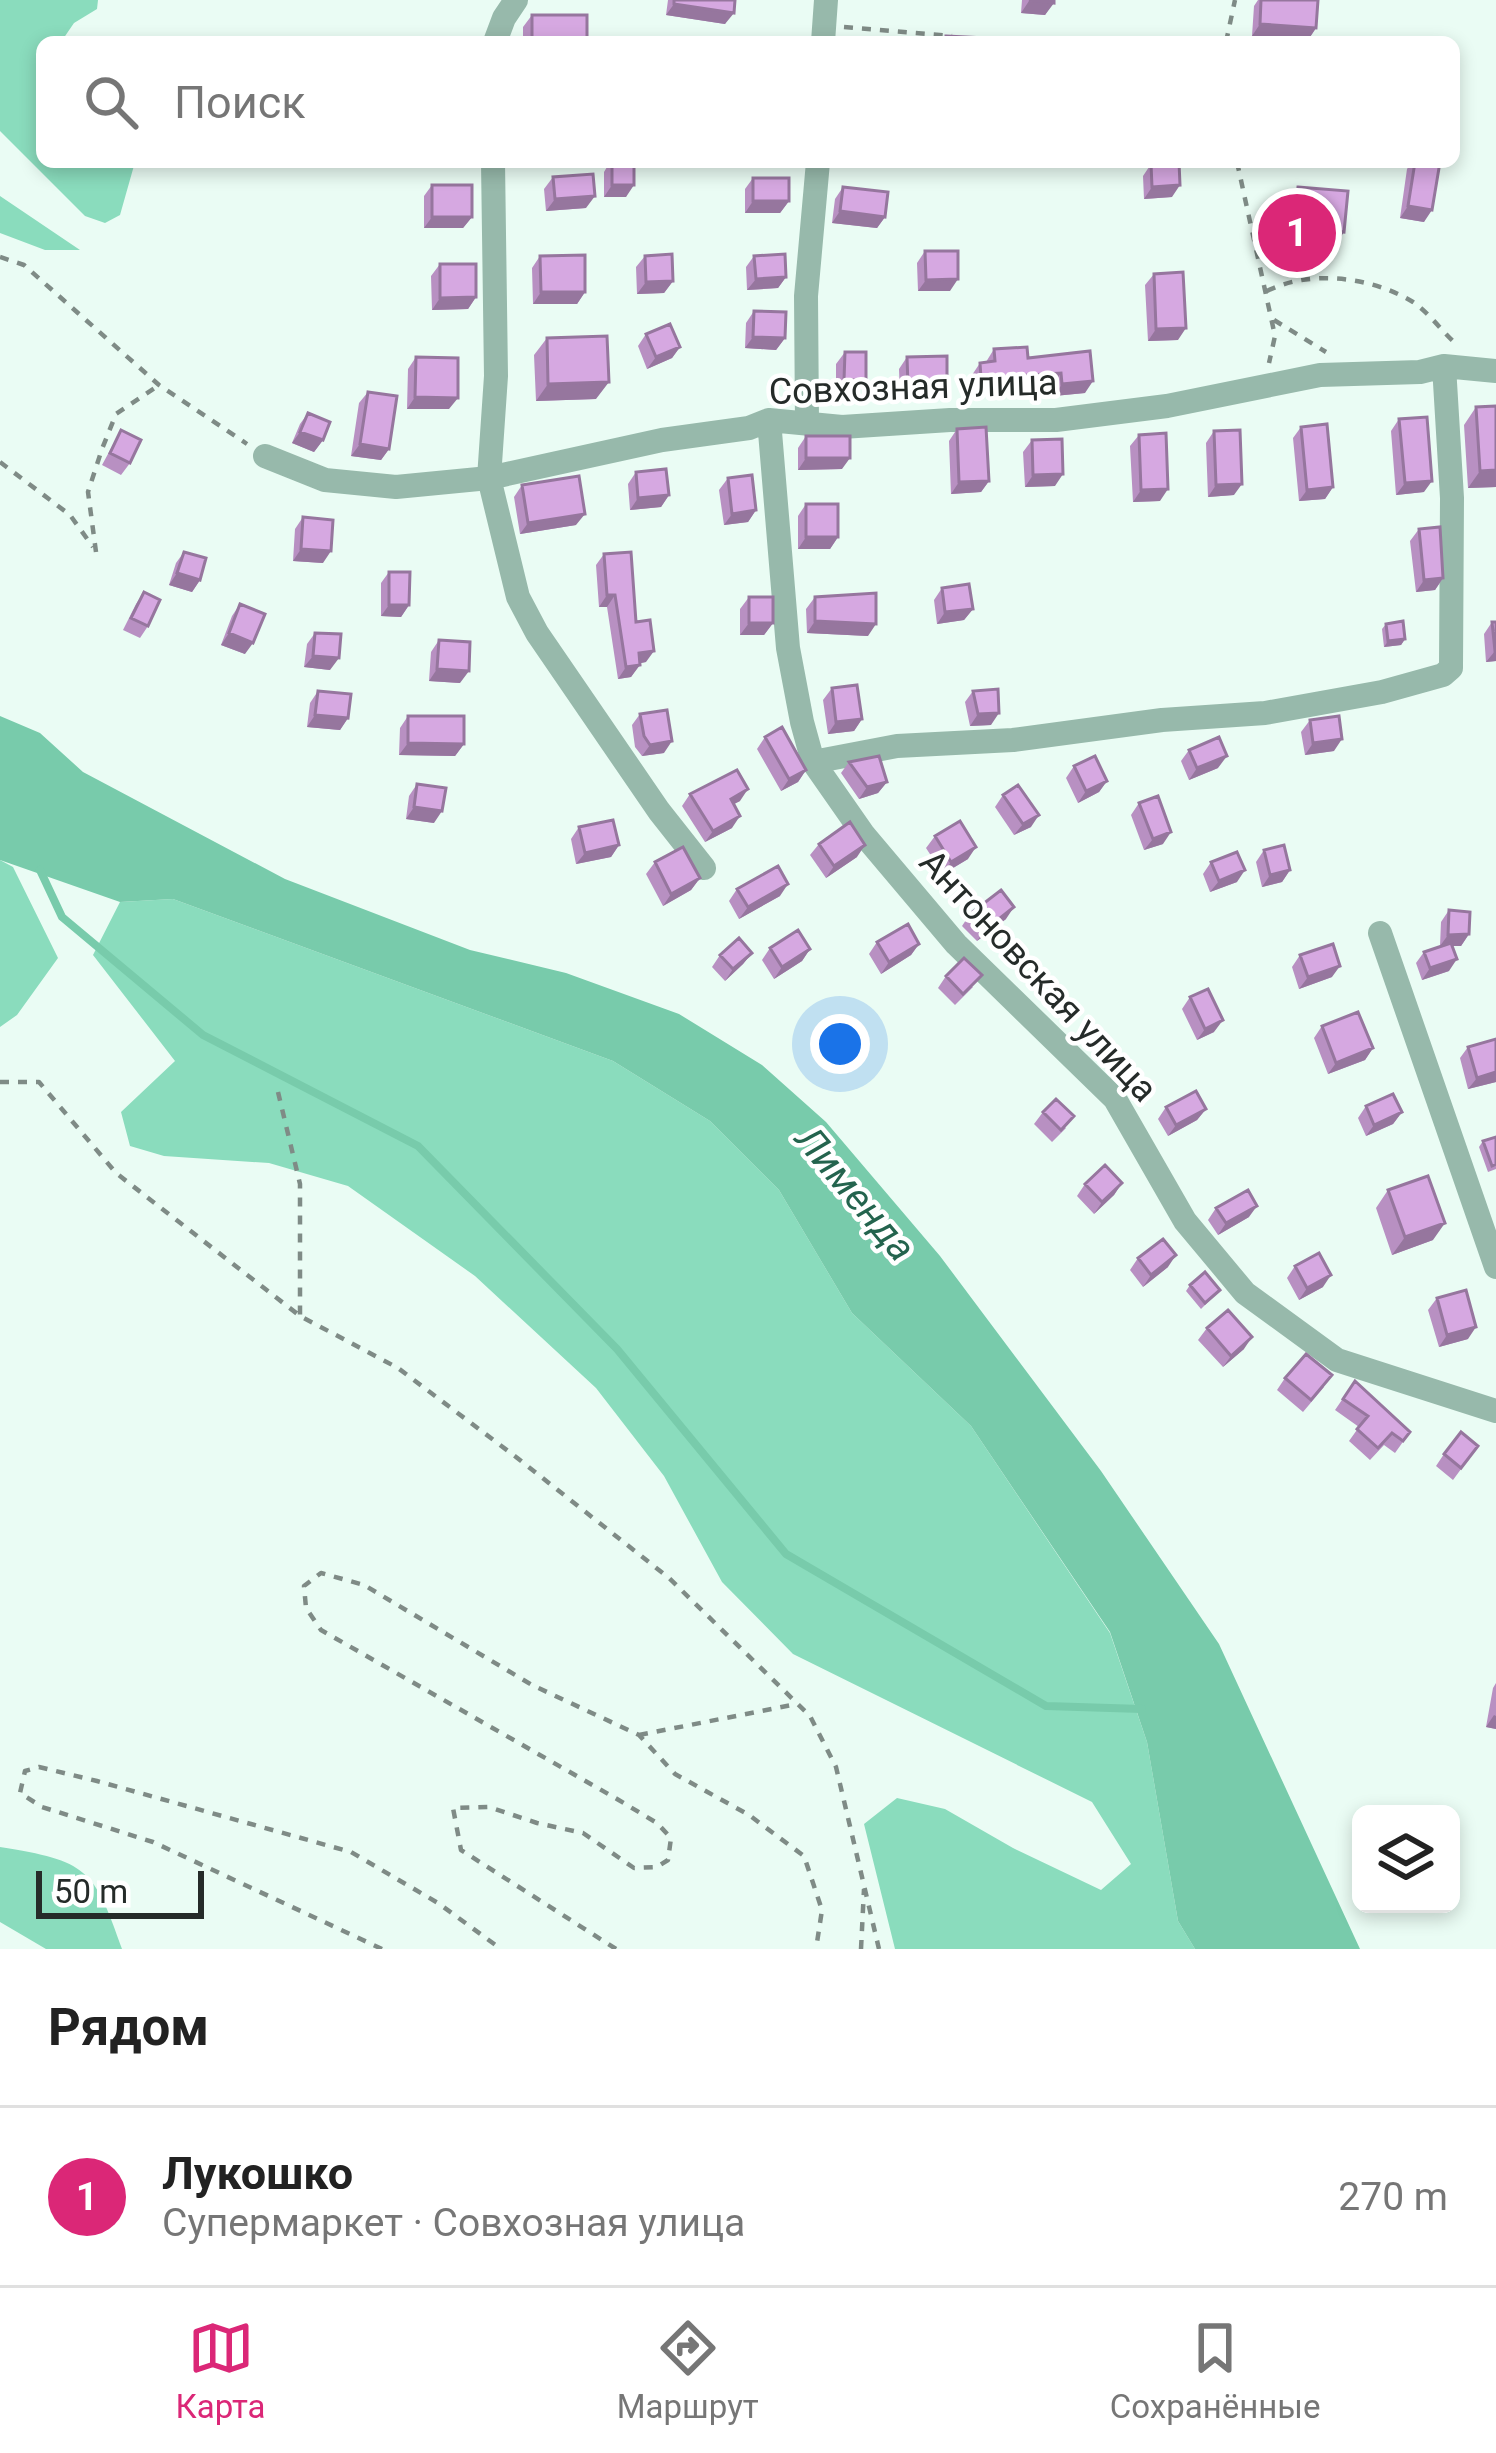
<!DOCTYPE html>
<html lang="ru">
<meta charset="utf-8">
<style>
:root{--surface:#fff;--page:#f2f2f2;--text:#222;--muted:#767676;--line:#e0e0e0;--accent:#db2777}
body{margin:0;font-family:Roboto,sans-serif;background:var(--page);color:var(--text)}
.controls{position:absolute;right:36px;bottom:36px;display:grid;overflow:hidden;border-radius:18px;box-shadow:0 6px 18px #0003}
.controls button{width:108px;height:108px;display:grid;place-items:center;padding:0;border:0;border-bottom:3px solid var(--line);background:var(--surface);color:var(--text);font:60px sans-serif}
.scale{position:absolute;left:36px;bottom:30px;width:168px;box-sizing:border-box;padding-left:12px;border:6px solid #252b29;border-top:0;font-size:33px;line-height:42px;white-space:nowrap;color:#252b29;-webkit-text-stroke:9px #fff;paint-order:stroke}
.you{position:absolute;left:840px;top:1044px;width:42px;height:42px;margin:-30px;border:9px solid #fff;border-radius:50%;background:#1a73e8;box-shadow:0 0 0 18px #1a73e833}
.badge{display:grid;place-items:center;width:78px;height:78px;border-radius:50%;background:var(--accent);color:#fff;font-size:39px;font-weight:700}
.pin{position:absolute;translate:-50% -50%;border:6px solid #fff;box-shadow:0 3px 12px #0006}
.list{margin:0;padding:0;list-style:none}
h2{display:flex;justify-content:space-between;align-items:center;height:156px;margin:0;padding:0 48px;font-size:51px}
h2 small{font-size:39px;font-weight:400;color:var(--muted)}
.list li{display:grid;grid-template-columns:78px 1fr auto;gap:36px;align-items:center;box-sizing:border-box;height:180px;padding:0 48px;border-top:3px solid var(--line)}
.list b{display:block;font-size:45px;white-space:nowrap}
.list p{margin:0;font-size:39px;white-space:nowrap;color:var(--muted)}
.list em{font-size:39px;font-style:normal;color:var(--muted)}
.icon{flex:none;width:66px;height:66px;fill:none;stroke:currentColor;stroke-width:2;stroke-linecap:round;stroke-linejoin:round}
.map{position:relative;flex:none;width:1496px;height:1949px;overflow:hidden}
.search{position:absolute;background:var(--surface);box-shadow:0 6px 18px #0003;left:36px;right:36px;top:36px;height:132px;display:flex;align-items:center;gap:30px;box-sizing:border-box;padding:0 42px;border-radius:18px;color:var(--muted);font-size:45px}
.sheet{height:336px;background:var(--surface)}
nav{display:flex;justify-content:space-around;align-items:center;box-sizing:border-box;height:168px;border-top:3px solid var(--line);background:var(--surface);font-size:33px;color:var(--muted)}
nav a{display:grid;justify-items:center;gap:6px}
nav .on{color:var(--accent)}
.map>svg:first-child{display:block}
</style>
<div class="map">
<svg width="1496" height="1949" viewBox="0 0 1496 1949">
<rect width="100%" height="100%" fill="#eafcf4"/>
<!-- forest -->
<path fill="#8adcbd" d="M0,0H98L97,9L74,23L61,42H42V162H135L120,215L105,223L85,216L0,131Z
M0,196L80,250H45L0,233Z
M0,860L13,867L58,958L17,1015L0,1027Z
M173,899L613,1061L710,1121L779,1190L852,1313L971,1426L1110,1633L1147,1742L1178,1921L1195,1949H895L864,1824L897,1798L945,1809L1013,1848L1101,1890L1131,1864L1092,1802L793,1654L722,1582L664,1476L596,1388L475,1276L348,1186L269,1163L164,1156L130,1146L121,1112L175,1061L93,955L120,902Z
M0,1847C87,1861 94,1868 122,1949H46L0,1922Z"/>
<!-- water -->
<path fill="#78cbab" d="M0,716L40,733L83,772L285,879L470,950L566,973L679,1014L762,1065L826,1122L940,1256L1101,1471L1219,1644L1360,1949H1195L1178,1921L1147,1742L1110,1632L971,1426L852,1313L779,1190L710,1121L613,1061L173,899L120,902L0,860Z"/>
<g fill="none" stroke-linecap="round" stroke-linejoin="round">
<!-- stream -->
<path stroke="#78cbab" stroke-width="8" d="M40,870L62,917L203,1035L418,1146L617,1349L786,1554L1046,1706L1142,1709"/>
<!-- path -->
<path stroke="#7f8b86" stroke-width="4.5" stroke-dasharray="9 9" stroke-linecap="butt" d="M844,27L952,36
M982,39L1018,42
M1226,42L1235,0
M1237,162L1275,336L1269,363
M0,257L24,265L159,385L247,444
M1267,291C1311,269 1372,277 1413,302C1428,312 1441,330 1454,342
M1274,320L1326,352
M0,462L70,515L93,547
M96,552L88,492L102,449L116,414L159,385
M0,1082H39L116,1173L300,1316L398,1368L516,1457L669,1578L810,1716L836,1767L879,1949
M278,1092L300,1184V1316
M639,1735L797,1704
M382,1949L153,1842L42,1807L20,1793L25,1771L39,1767L97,1781L351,1852L438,1903L501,1949
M616,1949L461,1850L453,1808L489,1807L537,1823L583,1833L634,1868L657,1867L668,1860L671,1838L657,1823L617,1799L321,1630L306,1608L304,1586L321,1573L364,1585L532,1685L639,1735L675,1774L749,1815L804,1856L822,1910L816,1949
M861,1949L864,1889"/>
<!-- minor -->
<path stroke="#97b9ab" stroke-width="24" d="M495,42L504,18L516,0
M823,42L826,0
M493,162L496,376L489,478L518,597L537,633L659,811L704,868
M769,420L788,648L802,722L813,762L864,835L956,944L1115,1099L1185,1221L1245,1293L1337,1360L1496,1411
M807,423L806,296L818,162
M265,456L325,480L396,487L489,478L662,440L749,428L769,420L842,427L950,420H1056L1167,406L1320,375L1420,372L1444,366L1496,371
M813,762L897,746L1013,740L1162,720L1265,713L1382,692L1443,675L1451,668L1452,498L1444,366
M1380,933L1496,1267"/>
</g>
<!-- wall -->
<path fill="#b890c2" d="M668,0H735L725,24L666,15Z
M1022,0H1054L1045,15L1021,13Z
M1258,0H1318L1316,28L1308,40L1252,36L1254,6Z
M532,15L587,42H523V27Z
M610,162H634L626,197H604V172Z
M1412,162H1440L1424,222L1400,218L1407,169Z
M1151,164L1172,197L1144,199L1143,176Z
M553,177L586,208L546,211L544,189Z
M753,178L789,201L780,213H745V189Z
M432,185L472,217L463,228H424V196Z
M843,187L885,217L877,228L832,223L835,199Z
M1298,187L1336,244L1286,239L1290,199Z
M925,251L950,291H918L917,263Z
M540,256L585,292L577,304H533L532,268Z
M645,256L673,281L664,293L637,294L636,267Z
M754,256L786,277L778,288L747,290L746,267Z
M440,264L476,297L468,309L432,310L431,276Z
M1154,274L1178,340L1148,341L1145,285Z
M754,311L785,338L776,350L745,348L746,323Z
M646,334L680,347L672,358L647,369L638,346Z
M547,338L596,399L536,401L534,355Z
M994,349L1028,358L1090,351L1085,393L1054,396L1052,385L973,390L972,375L980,363L986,362Z
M845,352L858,392H836V364Z
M416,357L449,409H407L408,369Z
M907,357L939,396L900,397L899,369Z
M368,392L389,449L381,460L351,456L359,403Z
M1496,406V487L1468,488L1464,425L1476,407Z
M308,413L323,440L314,452L292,443L300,424Z
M1399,419L1424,492L1396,495L1391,431Z
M1301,427L1333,487L1325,499L1299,501L1293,438Z
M957,429L989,481L981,492L951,494L949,441Z
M121,430L130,463L121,475L102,465Z
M1214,431L1234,495L1208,497L1206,443Z
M1139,435L1160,501L1133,502L1130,446Z
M806,436L842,469L798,470V448Z
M1032,440L1055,486L1025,487L1023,452Z
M636,472L669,495L661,507L630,510L628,484Z
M728,478L756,510L748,522L724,525L719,490Z
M522,485L576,525L520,534L514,497Z
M806,504L838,537L830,549H798V516Z
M303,517L323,563L293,561L295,529Z
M1419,529L1443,578L1435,590L1416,592L1410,541Z
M184,552L200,580L192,592L169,585L176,563Z
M604,554L636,622L646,662L640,663L631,677L618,679L607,607H599L596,565Z
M389,572L409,605L401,617L381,616V583Z
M942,588L973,609L964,620L937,624L934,600Z
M144,592L148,626L140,638L123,630L136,604Z
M749,597L773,623L764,635H740V609Z
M815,597L868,636L807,633L806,609Z
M240,604L245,654L221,645L232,616Z
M1492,622L1496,661L1486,662L1484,634Z
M1386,624L1405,639L1401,645L1384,647L1382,629Z
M315,633L330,670L304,667L307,644Z
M439,640L460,683L429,681L431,652Z
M832,688L862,719L854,731L828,734L823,700Z
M318,691L348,718L340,730L307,727L310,703Z
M973,691L991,725L970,726L965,702Z
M640,714L664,753L642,756L635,747L632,725Z
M408,716L464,744L455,756L399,755L400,728Z
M1310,720L1334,751L1305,755L1301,732Z
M765,737L806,770L798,782L781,791L757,749Z
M1189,750L1218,768L1189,780L1181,761Z
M849,762L887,782L878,793L859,799L841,773Z
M1074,766L1107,781L1099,792L1078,803L1066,778Z
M417,784L434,823L406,819L409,796Z
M690,794L740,801L734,804L732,828L705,842L682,806Z
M1003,795L1031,827L1014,835L995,807Z
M1139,803L1163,844L1144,850L1131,815Z
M579,827L619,845L611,857L576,864L571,839Z
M935,836L968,859L943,874L926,848Z
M819,844L857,857L826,878L810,855Z
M1264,850L1290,870L1282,882L1262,887L1256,862Z
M655,862L700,878L691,890L663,906L646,874Z
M1211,862L1237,882L1210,892L1203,874Z
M737,889L780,896L739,919L729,901Z
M1449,910L1469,934L1461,946H1452L1449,971L1422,980L1416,963L1424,952L1440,946L1441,922Z
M970,914L1006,919L977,941L962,926Z
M877,942L919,944L911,955L881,974L869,954Z
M770,948L810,949L802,961L774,979L762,960Z
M752,953L743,964L725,981L712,967L720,955Z
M1300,955L1332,977L1299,989L1292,967Z
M946,976L973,987L955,1005L938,988Z
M1190,997L1214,1032L1197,1040L1182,1009Z
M1322,1026L1373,1048L1365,1060L1328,1074L1314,1038Z
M1496,1039V1082L1468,1089L1460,1058L1468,1047Z
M1366,1106L1402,1112L1393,1124L1366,1136L1358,1118Z
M1166,1107L1206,1109L1197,1120L1168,1136L1158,1119Z
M1043,1112L1066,1128L1052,1142L1034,1124Z
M1496,1137V1169L1488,1172L1479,1147L1483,1141Z
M1122,1183L1114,1195L1094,1214L1077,1196L1085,1184Z
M1388,1190L1433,1240L1392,1255L1376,1208Z
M1216,1208L1249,1217L1218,1235L1208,1220Z
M1138,1258L1168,1267L1143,1287L1130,1270Z
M1295,1266L1323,1287L1299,1300L1287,1278Z
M1190,1285L1220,1290L1201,1309L1186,1291Z
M1437,1298L1468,1339L1439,1347L1428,1310Z
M1207,1328L1244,1349L1223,1367L1198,1340Z
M1285,1378L1324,1387L1303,1412L1277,1390Z
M1355,1381L1410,1432L1395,1453L1384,1445L1370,1460L1349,1441L1359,1427L1335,1410Z
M1478,1446L1453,1480L1436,1466L1444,1454Z
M1496,1683V1729L1486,1727L1493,1688Z"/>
<!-- shaded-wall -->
<path fill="#96769e" d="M1029,1L1054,3L1045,15L1021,13Z
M674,4L734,13L725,24L666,15Z
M1260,24L1316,28L1308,40L1252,36Z
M612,185H634L626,197H604Z
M1180,185L1172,197L1144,199L1152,187Z
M595,196L586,208L546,211L555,199Z
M753,201H789L780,213H745Z
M1408,206L1432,210L1424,222L1400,218Z
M840,211L885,217L877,228L832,223Z
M432,217H472L463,228H424Z
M1295,227L1344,232L1336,244L1286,239Z
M786,277L778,288L747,290L756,279Z
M958,279L950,291H918L926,280Z
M673,281L664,293L637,294L646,282Z
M541,292H585L577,304H533Z
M476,297L468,309L432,310L440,298Z
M1186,328L1178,340L1148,341L1156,329Z
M753,337L785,338L776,350L745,348Z
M680,347L672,358L647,369L656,357Z
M1061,373L1052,385L973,390L981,378Z
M844,380H866L858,392H836Z
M1093,381L1085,393L1054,396L1062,384Z
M609,382L596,399L536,401L548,384Z
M908,385H947L939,396L900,397Z
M415,397L458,398L449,409H407Z
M300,432L323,440L314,452L292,443Z
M360,444L389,449L381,460L351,456Z
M806,458H850L842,469L798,470Z
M1496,470V487L1468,488L1480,471Z
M1063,474L1055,486L1025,487L1033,475Z
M989,481L981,492L951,494L959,482Z
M1432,481L1424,492L1396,495L1405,483Z
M1242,484L1234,495L1208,497L1216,485Z
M1333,487L1325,499L1299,501L1307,490Z
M1168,489L1160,501L1133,502L1141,490Z
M669,495L661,507L630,510L638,498Z
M756,510L748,522L724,525L732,514Z
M585,514L576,525L520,534L528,523Z
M806,537H838L830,549H798Z
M301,549L331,551L323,563L293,561Z
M177,573L200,580L192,592L169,585Z
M1443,578L1435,590L1416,592L1424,580Z
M607,595H615L607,607H599Z
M389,605H409L401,617L381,616Z
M973,609L964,620L937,624L945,612Z
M815,621L876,624L868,636L807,633Z
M749,623H773L764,635H740Z
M229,633L253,643L245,654L221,645Z
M1405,639L1401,645L1384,647L1388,641Z
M1496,650V661L1486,662L1495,651Z
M654,651L646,662L631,665L639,653Z
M313,656L339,658L330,670L304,667Z
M640,665L631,677L618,679L626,667Z
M437,669L469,671L460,683L429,681Z
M999,713L991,725L970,726L978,714Z
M315,715L348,718L340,730L307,727Z
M862,719L854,731L828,734L836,722Z
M1342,739L1334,751L1305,755L1313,743Z
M672,741L664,753L642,756L650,745Z
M408,743L464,744L455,756L399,755Z
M1227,756L1218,768L1189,780L1197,768Z
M806,770L798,782L781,791L789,779Z
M1107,781L1099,792L1078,803L1086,791Z
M887,782L878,793L859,799L867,787Z
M748,789L740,801L722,810L731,799Z
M414,807L442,811L434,823L406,819Z
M1039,815L1031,827L1014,835L1023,824Z
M740,816L732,828L705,842L713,831Z
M1171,832L1163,844L1144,850L1153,839Z
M619,845L611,857L576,864L585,853Z
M865,845L857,857L826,878L834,866Z
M976,847L968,859L943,874L951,862Z
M1245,870L1237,882L1210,892L1219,881Z
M1290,870L1282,882L1262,887L1270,875Z
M700,878L691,890L663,906L671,894Z
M788,884L780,896L739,919L748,907Z
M1014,907L1006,919L977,941L985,930Z
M1469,934L1461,946H1440L1448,935Z
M919,944L911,955L881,974L889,962Z
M810,949L802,961L774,979L782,967Z
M752,953L743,964L725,981L733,969Z
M1457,959L1449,971L1422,980L1430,968Z
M1340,966L1332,977L1299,989L1308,977Z
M1223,1020L1214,1032L1197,1040L1205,1029Z
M1373,1048L1365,1060L1328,1074L1336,1063Z
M1496,1072V1082L1468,1089L1477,1078Z
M1206,1109L1197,1120L1168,1136L1176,1125Z
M1402,1112L1393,1124L1366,1136L1374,1125Z
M1122,1183L1114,1195L1094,1214L1102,1202Z
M1257,1206L1249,1217L1218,1235L1226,1223Z
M1445,1223L1433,1240L1392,1255L1405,1237Z
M1176,1255L1168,1267L1143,1287L1151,1275Z
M1331,1275L1323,1287L1299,1300L1307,1288Z
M1476,1327L1468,1339L1439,1347L1447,1335Z
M1252,1337L1244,1349L1223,1367L1231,1356Z
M1494,1715L1496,1716V1729L1486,1727Z"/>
<!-- building -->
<path fill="#d6a8e1" stroke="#96769e" stroke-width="3" d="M674,0H735L734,13L674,4Z
M1029,0H1054V3Z
M1261,0H1318L1316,28L1260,24Z
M532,15H587V42H532Z
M946,36L985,38V42H946Z
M612,162H634V185H612Z
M1179,162L1180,185L1152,187L1151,164Z
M1415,162H1440L1432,210L1408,206Z
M593,174L595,196L555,199L553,177Z
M753,178H789V201H753Z
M432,185H472V217H432Z
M843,187L888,192L885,217L840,211Z
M1298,187L1348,191L1344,232L1295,227Z
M925,251H958V279L926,280Z
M672,254L673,281L646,282L645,256Z
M785,254L786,277L756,279L754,256Z
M585,255V292H541L540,256Z
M440,264H476V297L440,298Z
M1183,272L1186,328L1156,329L1154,274Z
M754,311L786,312L785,338L753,337Z
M670,324L680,347L656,357L646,334Z
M607,336L609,382L548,384L547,338Z
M1027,347L1028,358L1090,351L1093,381L1062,384L1061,373L981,378L980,363L995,361L994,349Z
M845,352H866V380H844Z
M947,356V385H908L907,357Z
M416,357L458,358V398L415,397Z
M368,392L397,396L389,449L360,444Z
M1496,406V470L1480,471L1476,407Z
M308,413L330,422L323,440L300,432Z
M1427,417L1432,481L1405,483L1399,419Z
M1327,424L1333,487L1307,490L1301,427Z
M986,427L989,481L959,482L957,429Z
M121,430L141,440L130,463L110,453Z
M1240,430L1242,484L1216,485L1214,431Z
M1166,433L1168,489L1141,490L1139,435Z
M806,436H850V458H806Z
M1062,439L1063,474L1033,475L1032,440Z
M666,469L669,495L638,498L636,472Z
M752,475L756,510L732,514L728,478Z
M579,476L585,514L528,523L522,485Z
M806,504H838V537H806Z
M303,517L333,520L331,551L301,549Z
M1440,527L1443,578L1424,580L1419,529Z
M184,552L206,558L200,580L177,573Z
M631,552L636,622L650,620L654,651L639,653L640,665L626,667L615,595H607L604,554Z
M389,572H410L409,605H389Z
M969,584L973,609L945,612L942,588Z
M144,592L160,600L148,626L131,618Z
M876,593V624L815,621V597Z
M749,597H773V623H749Z
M240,604L265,614L253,643L229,633Z
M1403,621L1405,639L1388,641L1386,624Z
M1492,622H1496V650L1495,651Z
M315,633L341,634L339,658L313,656Z
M439,640L470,642L469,671L437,669Z
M857,685L862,719L836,722L832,688Z
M998,689L999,713L978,714L973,691Z
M318,691L351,694L348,718L315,715Z
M667,710L672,741L650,745L644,736L640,714Z
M408,716H464V744L408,743Z
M1339,716L1342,739L1313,743L1310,720Z
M782,727L806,770L789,779L765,737Z
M1219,737L1227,756L1197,768L1189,750Z
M879,756L887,782L867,787L849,762Z
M1095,756L1107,781L1086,791L1074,766Z
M737,770L748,789L731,799L740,816L713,831L690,794Z
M417,784L446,788L442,811L414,807Z
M1018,785L1039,815L1023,824L1003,795Z
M1158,796L1171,832L1153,839L1139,803Z
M613,820L619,845L585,853L579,827Z
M960,821L976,847L951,862L935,836Z
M850,822L865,845L834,866L819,844Z
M1284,845L1290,870L1270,875L1264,850Z
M683,847L700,878L671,894L655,862Z
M1237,852L1245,870L1219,881L1211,862Z
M778,866L788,884L748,907L737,889Z
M1001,890L1014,907L985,930L970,914Z
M1449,910L1470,912L1469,934L1448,935Z
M908,924L919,944L889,962L877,942Z
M798,930L810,949L782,967L770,948Z
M739,938L752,953L733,969L720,955Z
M1451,943L1457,959L1430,968L1424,952Z
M1333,944L1340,966L1308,977L1300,955Z
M964,958L982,975L963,994L946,976Z
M1208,989L1223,1020L1205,1029L1190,997Z
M1358,1012L1373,1048L1336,1063L1322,1026Z
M1496,1039V1072L1477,1078L1468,1047Z
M1196,1091L1206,1109L1176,1125L1166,1107Z
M1393,1094L1402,1112L1374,1125L1366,1106Z
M1056,1099L1074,1116L1061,1130L1043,1112Z
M1496,1137V1164L1492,1166L1483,1141Z
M1105,1165L1122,1183L1102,1202L1085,1184Z
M1428,1176L1445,1223L1405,1237L1388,1190Z
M1248,1190L1257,1206L1226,1223L1216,1208Z
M1163,1239L1176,1255L1151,1275L1138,1258Z
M1319,1253L1331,1275L1307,1288L1295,1266Z
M1205,1272L1220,1290L1205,1303L1190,1285Z
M1466,1290L1476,1327L1447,1335L1437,1298Z
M1228,1310L1252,1337L1231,1356L1207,1328Z
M1306,1354L1332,1375L1311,1400L1285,1378Z
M1355,1381L1410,1432L1403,1441L1392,1433L1378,1448L1357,1429L1368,1416L1343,1399Z
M1461,1432L1478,1446L1461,1468L1444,1454Z"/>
<g text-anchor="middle" stroke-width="9" stroke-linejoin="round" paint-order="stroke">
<!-- street labels -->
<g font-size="36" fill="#252b29" stroke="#fff">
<text transform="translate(913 386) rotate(-2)" y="13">Совхозная улица</text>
<text transform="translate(1039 975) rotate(47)" y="13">Антоновская улица</text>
</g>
<!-- water labels -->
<g font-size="39" font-style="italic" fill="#24644e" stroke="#fff">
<text transform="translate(856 1193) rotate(50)" y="14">Лименда</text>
</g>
</g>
</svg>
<div class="controls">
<button><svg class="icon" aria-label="layers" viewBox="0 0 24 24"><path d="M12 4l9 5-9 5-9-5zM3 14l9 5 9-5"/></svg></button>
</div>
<div class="scale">50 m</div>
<div class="you"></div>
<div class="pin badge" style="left:1297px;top:233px">1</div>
<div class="search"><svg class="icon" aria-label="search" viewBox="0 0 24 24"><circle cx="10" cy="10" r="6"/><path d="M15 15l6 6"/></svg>Поиск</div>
</div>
<section class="sheet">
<h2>Рядом<small></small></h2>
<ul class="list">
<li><span class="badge">1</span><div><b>Лукошко</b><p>Супермаркет · Совхозная улица</p></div><em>270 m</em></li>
</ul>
</section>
<nav>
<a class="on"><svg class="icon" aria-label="map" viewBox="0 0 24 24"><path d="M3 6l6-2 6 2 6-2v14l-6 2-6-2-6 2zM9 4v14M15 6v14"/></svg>Карта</a>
<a><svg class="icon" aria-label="directions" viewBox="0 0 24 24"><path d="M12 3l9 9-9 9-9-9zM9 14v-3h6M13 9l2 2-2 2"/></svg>Маршрут</a>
<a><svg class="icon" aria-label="saved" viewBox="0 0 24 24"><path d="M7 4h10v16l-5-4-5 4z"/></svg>Сохранённые</a>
</nav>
